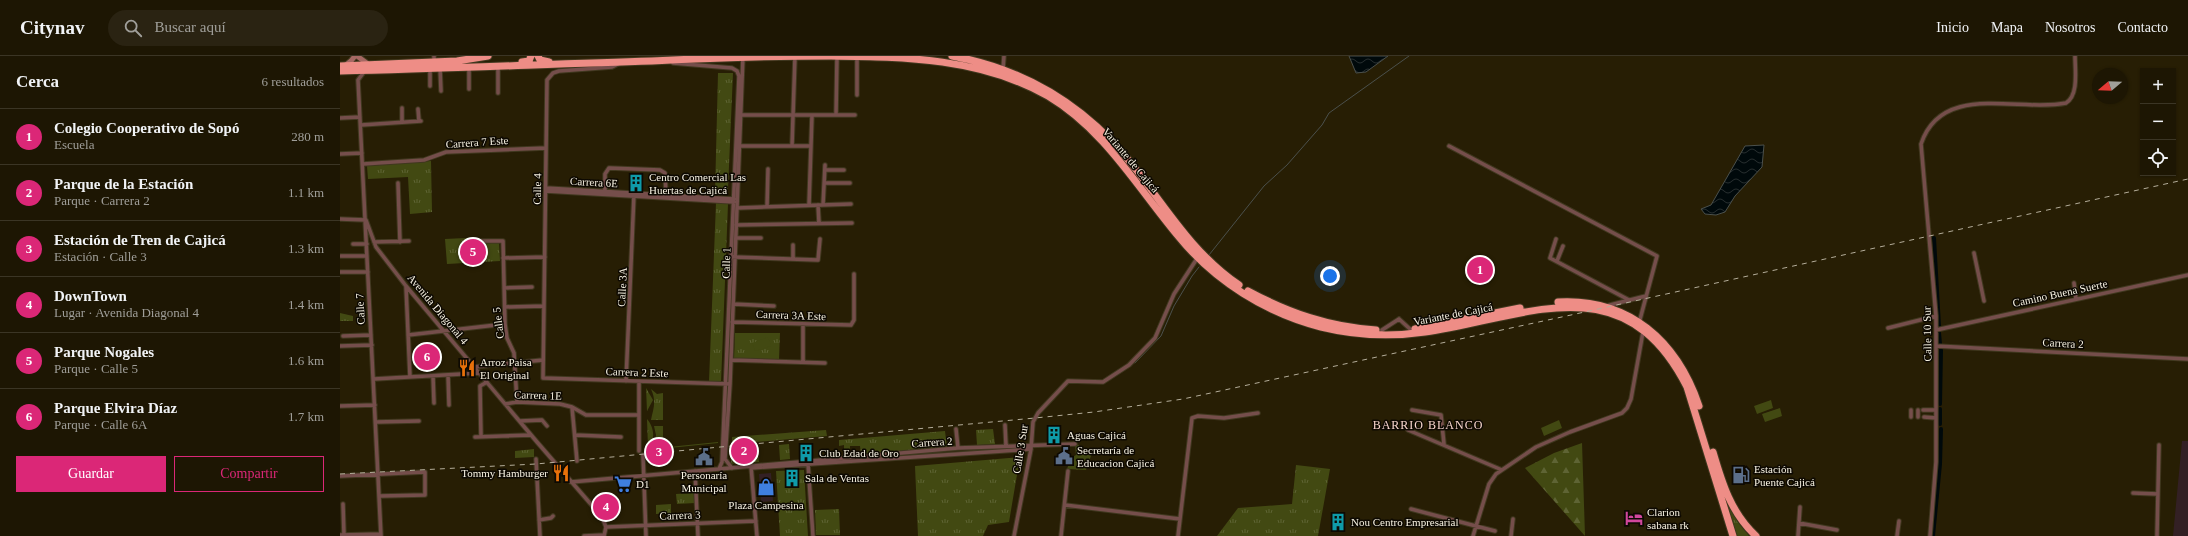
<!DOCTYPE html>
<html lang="es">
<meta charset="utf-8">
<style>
:root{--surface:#1d1603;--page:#2a2312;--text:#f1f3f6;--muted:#a09f9a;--line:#3b3525;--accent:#db2777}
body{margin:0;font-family:Georgia,serif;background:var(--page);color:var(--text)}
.controls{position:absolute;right:12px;top:12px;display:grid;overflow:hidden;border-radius:0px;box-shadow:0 1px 3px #0004}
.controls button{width:36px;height:36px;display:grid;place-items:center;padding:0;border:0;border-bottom:1px solid var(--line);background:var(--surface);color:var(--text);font:20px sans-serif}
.compass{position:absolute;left:1752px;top:12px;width:36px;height:36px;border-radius:50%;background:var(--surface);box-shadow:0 1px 3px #0004;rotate:251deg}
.you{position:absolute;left:990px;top:220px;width:14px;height:14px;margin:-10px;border:3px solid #fff;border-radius:50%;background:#1a73e8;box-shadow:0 0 0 6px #1a73e833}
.badge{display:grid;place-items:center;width:26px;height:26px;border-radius:50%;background:var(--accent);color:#fff;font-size:13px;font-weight:700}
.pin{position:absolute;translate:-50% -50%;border:2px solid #fff;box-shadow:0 1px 4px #0006}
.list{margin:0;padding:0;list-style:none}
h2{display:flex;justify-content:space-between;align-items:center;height:52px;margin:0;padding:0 16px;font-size:17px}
h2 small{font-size:13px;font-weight:400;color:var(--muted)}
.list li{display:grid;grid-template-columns:26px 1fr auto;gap:12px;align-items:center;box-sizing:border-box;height:56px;padding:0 16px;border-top:1px solid var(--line)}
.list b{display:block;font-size:15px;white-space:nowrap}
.list p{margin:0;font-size:13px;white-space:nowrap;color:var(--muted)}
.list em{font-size:13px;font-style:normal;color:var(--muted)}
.actions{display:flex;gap:8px;padding:12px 16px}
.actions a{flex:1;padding:9px 0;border:1px solid var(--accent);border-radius:0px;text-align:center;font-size:14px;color:var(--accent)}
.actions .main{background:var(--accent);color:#fff}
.icon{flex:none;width:22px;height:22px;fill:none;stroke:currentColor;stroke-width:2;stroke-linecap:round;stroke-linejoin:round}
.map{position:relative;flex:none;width:1848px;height:480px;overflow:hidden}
header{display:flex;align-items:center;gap:24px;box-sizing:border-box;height:56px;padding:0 20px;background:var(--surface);border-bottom:1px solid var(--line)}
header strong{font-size:19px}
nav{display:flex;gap:22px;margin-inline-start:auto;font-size:14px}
.search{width:280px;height:36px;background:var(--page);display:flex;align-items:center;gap:10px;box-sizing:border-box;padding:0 14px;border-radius:22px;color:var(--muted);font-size:15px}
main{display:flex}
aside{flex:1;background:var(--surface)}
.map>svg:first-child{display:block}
</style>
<header>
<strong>Citynav</strong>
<div class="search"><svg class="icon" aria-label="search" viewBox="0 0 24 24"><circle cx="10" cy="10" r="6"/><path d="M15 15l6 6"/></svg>Buscar aquí</div>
<nav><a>Inicio</a><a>Mapa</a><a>Nosotros</a><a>Contacto</a></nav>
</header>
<main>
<aside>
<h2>Cerca<small>6 resultados</small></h2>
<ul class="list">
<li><span class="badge">1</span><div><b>Colegio Cooperativo de Sopó</b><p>Escuela</p></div><em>280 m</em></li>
<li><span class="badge">2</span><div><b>Parque de la Estación</b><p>Parque · Carrera 2</p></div><em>1.1 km</em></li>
<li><span class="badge">3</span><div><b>Estación de Tren de Cajicá</b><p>Estación · Calle 3</p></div><em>1.3 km</em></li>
<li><span class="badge">4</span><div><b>DownTown</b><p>Lugar · Avenida Diagonal 4</p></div><em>1.4 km</em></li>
<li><span class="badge">5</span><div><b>Parque Nogales</b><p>Parque · Calle 5</p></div><em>1.6 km</em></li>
<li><span class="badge">6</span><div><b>Parque Elvira Díaz</b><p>Parque · Calle 6A</p></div><em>1.7 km</em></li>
</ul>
<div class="actions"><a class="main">Guardar</a><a>Compartir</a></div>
</aside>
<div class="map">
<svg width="1848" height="480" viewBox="0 0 1848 480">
<defs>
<pattern id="grass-tufts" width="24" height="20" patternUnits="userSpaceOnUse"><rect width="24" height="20" fill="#424912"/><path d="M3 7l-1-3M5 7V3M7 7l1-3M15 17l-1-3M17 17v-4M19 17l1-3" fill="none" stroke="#5e6434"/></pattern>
<pattern id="forest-firs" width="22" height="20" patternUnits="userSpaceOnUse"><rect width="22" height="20" fill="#424912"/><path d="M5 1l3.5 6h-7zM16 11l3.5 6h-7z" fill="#5e6434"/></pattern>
<pattern id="water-waves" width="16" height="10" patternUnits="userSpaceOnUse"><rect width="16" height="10" fill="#00090b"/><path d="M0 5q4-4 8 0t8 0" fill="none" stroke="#262d2e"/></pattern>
</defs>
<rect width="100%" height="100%" fill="#271e04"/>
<!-- commercial -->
<path fill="#332024" d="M1842,385H1848V480H1833Z
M431,417L433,445L421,446L419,418Z"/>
<!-- grass -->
<path fill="url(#grass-tufts)" d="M378,17H393L388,133L375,137Z
M91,105L92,156L70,158L68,121L28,123L27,110Z
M376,147L388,148L381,327L369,326Z
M126,182L131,187L159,186L160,205L107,208L105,183Z
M0,257L13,260V265H0Z
M395,277H440L439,304L394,303Z
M74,294H99L100,308L73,309Z
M306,332L313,344L307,355Z
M311,333L317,338L323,337V364H311C313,353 317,346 311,333Z
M307,363C314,371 316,384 308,391Z
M314,370H323V387L315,388L316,379Z
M653,373L655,388L637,389L636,374Z
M486,374L487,380L392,388V381Z
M605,375L607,392L521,398L520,390H510V394H504V389L499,390V384Z
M378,386V387L310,394L309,393Z
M449,388L450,403L440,404L439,389Z
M735,388L739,389V397H744V393L753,394L746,414L727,413L731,402L736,399Z
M417,389L419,406L391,408L390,391Z
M194,393V401L175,402V395Z
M680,401L669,466L648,469L643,480H578L575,410Z
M956,409L990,413L978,480H877L898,452L952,448Z
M464,414L468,480H440L436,415Z
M354,437L355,447L337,448L336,438Z
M1384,438L1397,465L1409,480H1397Z
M331,448V457L316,458V449Z
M499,453L500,479H476L475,454Z"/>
<!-- forest -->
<path fill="url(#forest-firs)" d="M1242,387L1245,480L1185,412L1214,397Z"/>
<!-- pitch -->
<path fill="#424912" d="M428,281L431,290L415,295L412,287Z
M1431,344L1433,352L1417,358L1414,350Z
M1440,352L1442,360L1425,366L1422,358Z
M1219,364L1222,372L1204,380L1201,372Z"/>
<!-- water -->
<path fill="url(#water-waves)" stroke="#4b504c" d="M1009,0H1048L1026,16L1016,17Z
M1424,89L1422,111L1395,140L1385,156L1376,159L1365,158L1361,153L1371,149L1405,90Z"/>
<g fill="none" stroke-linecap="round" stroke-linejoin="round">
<!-- stream -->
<path stroke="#4b504c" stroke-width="1" d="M869,199L924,130L947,109L982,69L989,57L1069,0
M795,307L821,280L834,250L852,220L859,211"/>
<!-- canal -->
<path stroke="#00090b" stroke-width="4" d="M1594,182L1599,270
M1599,277L1600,288
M1600,348L1601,294
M1600,368V353
M1593,480L1600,408L1601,373"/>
<!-- street casing -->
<g stroke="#40381f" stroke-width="5.5">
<path id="street" d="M94,0V6
M517,1V39
M333,7L392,12L397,15L399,20L382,406L379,413
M278,8L272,11L219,15L213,17L207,24L203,322L390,328
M158,10V37
M100,12L101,35
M90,13V30
M663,13L664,0
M24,16L18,24L41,480
M129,33V12
M62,52V66
M78,53L79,65
M401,59H515
M496,59L497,1
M0,62L20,61
M21,69L81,65
M397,90H471
M452,90L455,0
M1109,90L1317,200L1299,267
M0,98L22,97
M23,108L84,104L106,96L206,92
M485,114H504
M58,127L60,186
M484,127H510
M206,132L394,143
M206,135L394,146
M265,135V118L269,112L320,114L325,117L326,139
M469,149L472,59
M478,149L479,167
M483,149L485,109
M427,151L428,113
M397,152L511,148
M0,163L26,164L36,191L66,230L197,386L262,461L266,471L264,480
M396,169L512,167
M396,182H421
M1216,183L1210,202L1289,244
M133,185H163L165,268L167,282L174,297L177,346
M34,186L69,185
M13,188H27
M453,189V203
M1634,197L1644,245
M1,200H27
M393,201L478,204L480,183
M163,202L205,201
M1217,205L1223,190
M0,216H28
M1734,227L1736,243
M66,231L70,321
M164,232L192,231
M393,248L434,250
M1266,250L1306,240
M165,251L204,250
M1059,263L1070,273
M392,266L511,269L514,264V218
M463,268V306
M1548,272L1596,260
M1042,274L1059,263
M1596,274L1848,219
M68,279L165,268
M3,280L31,279
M0,290L32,289
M1596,290L1848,303
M391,304L485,307
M134,311L203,304
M108,319L109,349
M93,320L94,347
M34,323L139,317
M286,325L294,138
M299,326V395
M165,348L177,346L220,348L232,351L246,359H299
M0,350L35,349
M232,351L237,405
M1072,354L1101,359L1104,388
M1571,354V361
M1578,354V361
M1583,354H1596
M1584,361L1596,362
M180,365L202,364L207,370
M36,366L79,365
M665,369L666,389
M616,373L618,392
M1068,374L1162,414
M235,379L281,381
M141,380L140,330L147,326
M135,381L191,379
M303,399L306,480
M196,403L200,480
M468,408L473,480
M411,410L417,480
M392,412L385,403L390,328L403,0
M411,412L691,393
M355,415L358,480
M0,420L85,416V439L40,440
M231,426L618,392L735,388
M1793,437L1818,438
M3,448L4,479
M725,449L840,463
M1071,453L1155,475
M199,464L211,462L213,460
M1459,467L1497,474
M266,471L416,465
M0,479L41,478
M244,480L264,479
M674,480L691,393L693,366L698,357L728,325L763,326L789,309L815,282L834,238L858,201
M721,480L728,415
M838,480L852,362L858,360L884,362L918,357
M1133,480L1149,428L1156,418L1196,391L1230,376L1282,357L1287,352L1291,343L1303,276
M1171,480L1173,463
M1458,480L1460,451
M1557,480L1559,465
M1590,480L1596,406V260L1581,88C1602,25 1680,57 1726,47C1739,39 1735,14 1735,0
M1817,480L1819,389"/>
</g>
<!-- secondary casing -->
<g stroke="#40381f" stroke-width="7">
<path id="secondary" d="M17,0L28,8
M6,9L11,5L15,0"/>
</g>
<!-- highway casing -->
<g stroke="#40381f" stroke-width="9">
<path id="highway" d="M198,0L200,4L209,6
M612,0C689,14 751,54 798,116C829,157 856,200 899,229
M182,6L189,5L191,0
M0,10L117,5L148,0
M0,15C104,13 208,8 312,5C372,2 431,0 491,0C566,1 641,2 708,40C765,74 797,131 839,181C875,225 926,257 981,271C1014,279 1051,281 1085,276C1188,261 1284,207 1347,331L1393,480
M908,235C949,257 989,271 1036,274
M1218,246C1289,242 1337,285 1359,350
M1075,273L1180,252
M1373,396C1382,427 1391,457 1416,480"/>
</g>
<!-- street -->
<use href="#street" stroke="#754e4b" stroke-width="3.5"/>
<!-- secondary -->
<use href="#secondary" stroke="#a66863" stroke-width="5"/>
<!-- highway -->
<use href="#highway" stroke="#ee8d86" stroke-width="7"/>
<!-- rail -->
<path stroke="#b4ad9a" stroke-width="1" stroke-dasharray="5 5" stroke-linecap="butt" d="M0,418L196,408L695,362L754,356L843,343L1231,259L1848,123"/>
</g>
<!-- icons -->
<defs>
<g id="building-bare" transform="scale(1.38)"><path d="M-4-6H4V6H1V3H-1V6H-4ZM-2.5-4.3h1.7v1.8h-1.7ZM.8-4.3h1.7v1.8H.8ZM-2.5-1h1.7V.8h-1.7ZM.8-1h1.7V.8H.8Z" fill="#0f9aa8" stroke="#0d0902" stroke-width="2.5" paint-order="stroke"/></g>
<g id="restaurant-bare" transform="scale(1.38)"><path d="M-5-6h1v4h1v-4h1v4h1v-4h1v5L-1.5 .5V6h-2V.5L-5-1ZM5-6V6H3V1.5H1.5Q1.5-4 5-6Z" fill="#e8710a" stroke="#0d0902" stroke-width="2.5" paint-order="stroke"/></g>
<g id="civic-bare" transform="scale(1.38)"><path d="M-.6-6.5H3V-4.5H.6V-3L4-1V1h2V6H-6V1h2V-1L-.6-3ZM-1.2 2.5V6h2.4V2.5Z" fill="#5c6f8a" stroke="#0d0902" stroke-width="2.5" paint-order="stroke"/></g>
<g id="fuel-bare" transform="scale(1.38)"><path d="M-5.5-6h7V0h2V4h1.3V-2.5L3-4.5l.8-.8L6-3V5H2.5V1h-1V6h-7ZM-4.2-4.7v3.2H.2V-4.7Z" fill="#5c6f8a" stroke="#0d0902" stroke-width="2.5" paint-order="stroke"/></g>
<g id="supermarket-bare" transform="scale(1.38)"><path d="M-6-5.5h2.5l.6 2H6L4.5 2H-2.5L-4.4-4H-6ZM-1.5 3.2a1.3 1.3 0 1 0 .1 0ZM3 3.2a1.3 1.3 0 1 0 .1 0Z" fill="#3f7fe0" stroke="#0d0902" stroke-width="2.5" paint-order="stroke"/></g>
<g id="shop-bare" transform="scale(1.38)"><path d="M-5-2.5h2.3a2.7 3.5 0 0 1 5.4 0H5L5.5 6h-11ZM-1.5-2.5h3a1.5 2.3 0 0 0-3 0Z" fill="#3f7fe0" stroke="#0d0902" stroke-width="2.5" paint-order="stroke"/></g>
<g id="hotel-bare" transform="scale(1.38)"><path d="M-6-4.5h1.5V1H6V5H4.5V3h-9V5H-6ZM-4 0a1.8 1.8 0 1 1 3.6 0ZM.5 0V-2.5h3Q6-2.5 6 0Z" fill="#d1479c" stroke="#0d0902" stroke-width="2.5" paint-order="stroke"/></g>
</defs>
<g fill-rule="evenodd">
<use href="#building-bare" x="296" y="127"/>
<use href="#restaurant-bare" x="127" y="312"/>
<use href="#building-bare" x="714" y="379"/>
<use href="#building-bare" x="466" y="397"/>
<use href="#civic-bare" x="724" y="400"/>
<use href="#civic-bare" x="364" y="401"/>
<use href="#restaurant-bare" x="221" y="417"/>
<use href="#fuel-bare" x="1401" y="419"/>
<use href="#building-bare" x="452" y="422"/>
<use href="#supermarket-bare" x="283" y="428"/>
<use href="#shop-bare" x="426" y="431"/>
<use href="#hotel-bare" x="1294" y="462"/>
<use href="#building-bare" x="998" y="466"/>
</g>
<g text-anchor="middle" stroke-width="3" stroke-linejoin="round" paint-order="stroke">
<!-- street labels -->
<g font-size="11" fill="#f9f4e4" stroke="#0d0902">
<text transform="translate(137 86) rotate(-4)" y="4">Carrera 7 Este</text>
<text transform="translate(791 104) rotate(50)" y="4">Variante de Cajicá</text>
<text transform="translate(254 126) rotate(3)" y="4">Carrera 6E</text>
<text transform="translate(197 133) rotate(-89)" y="4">Calle 4</text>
<text transform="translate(386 207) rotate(-88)" y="4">Calle 1</text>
<text transform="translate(282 231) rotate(-87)" y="4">Calle 3A</text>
<text transform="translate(1720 237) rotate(-12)" y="4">Camino Buena Suerte</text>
<text transform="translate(20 253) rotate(-93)" y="4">Calle 7</text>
<text transform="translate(98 253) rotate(50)" y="4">Avenida Diagonal 4</text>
<text transform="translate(1113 258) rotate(-11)" y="4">Variante de Cajicá</text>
<text transform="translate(451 259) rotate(2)" y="4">Carrera 3A Este</text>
<text transform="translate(158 267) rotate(-97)" y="4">Calle 5</text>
<text transform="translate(1587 278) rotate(-91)" y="4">Calle 10 Sur</text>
<text transform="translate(1723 287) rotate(3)" y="4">Carrera 2</text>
<text transform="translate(297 316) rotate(2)" y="4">Carrera 2 Este</text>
<text transform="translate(198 339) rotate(2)" y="4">Carrera 1E</text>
<text transform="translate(592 386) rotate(-4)" y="4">Carrera 2</text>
<text transform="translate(680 393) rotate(-81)" y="4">Calle 3 Sur</text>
<text transform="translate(340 459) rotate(-2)" y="4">Carrera 3</text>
</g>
<!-- poi labels -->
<g font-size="11" fill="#f9f4e4" stroke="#0d0902" text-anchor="start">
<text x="309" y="125">Centro Comercial Las<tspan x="309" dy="13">Huertas de Cajicá</tspan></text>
<text x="140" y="310">Arroz Paisa<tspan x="140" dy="13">El Original</tspan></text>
<text x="727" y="383">Aguas Cajicá</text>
<text x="737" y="398">Secretaría de<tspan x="737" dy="13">Educacion Cajicá</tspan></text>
<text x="479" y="401">Club Edad de Oro</text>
<text x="1414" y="417">Estación<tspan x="1414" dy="13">Puente Cajicá</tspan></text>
<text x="208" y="421" text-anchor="end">Tommy Hamburger</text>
<text x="364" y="423" text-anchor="middle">Personaría<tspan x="364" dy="13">Municipal</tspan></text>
<text x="465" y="426">Sala de Ventas</text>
<text x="296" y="432">D1</text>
<text x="426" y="453" text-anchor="middle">Plaza Campesina</text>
<text x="1307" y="460">Clarion<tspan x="1307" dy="13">sabana rk</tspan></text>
<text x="1011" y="470">Nou Centro Empresarial</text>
</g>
<!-- neighbourhood labels -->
<g font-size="12" letter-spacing="1" fill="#f9d7ce" stroke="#0d0902">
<text x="1088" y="373">BARRIO BLANCO</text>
</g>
</g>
</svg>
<div class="controls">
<button>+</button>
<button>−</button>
<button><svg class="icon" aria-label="locate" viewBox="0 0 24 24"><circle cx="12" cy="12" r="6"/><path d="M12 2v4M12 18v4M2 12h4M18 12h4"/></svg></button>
</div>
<svg class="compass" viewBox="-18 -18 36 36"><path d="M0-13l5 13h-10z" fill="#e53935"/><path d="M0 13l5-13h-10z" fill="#a09f9a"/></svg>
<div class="you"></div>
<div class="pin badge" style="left:1140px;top:214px">1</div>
<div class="pin badge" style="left:404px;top:395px">2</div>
<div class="pin badge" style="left:319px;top:396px">3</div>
<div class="pin badge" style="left:266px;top:451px">4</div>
<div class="pin badge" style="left:133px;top:196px">5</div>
<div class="pin badge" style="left:87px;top:301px">6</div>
</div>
</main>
